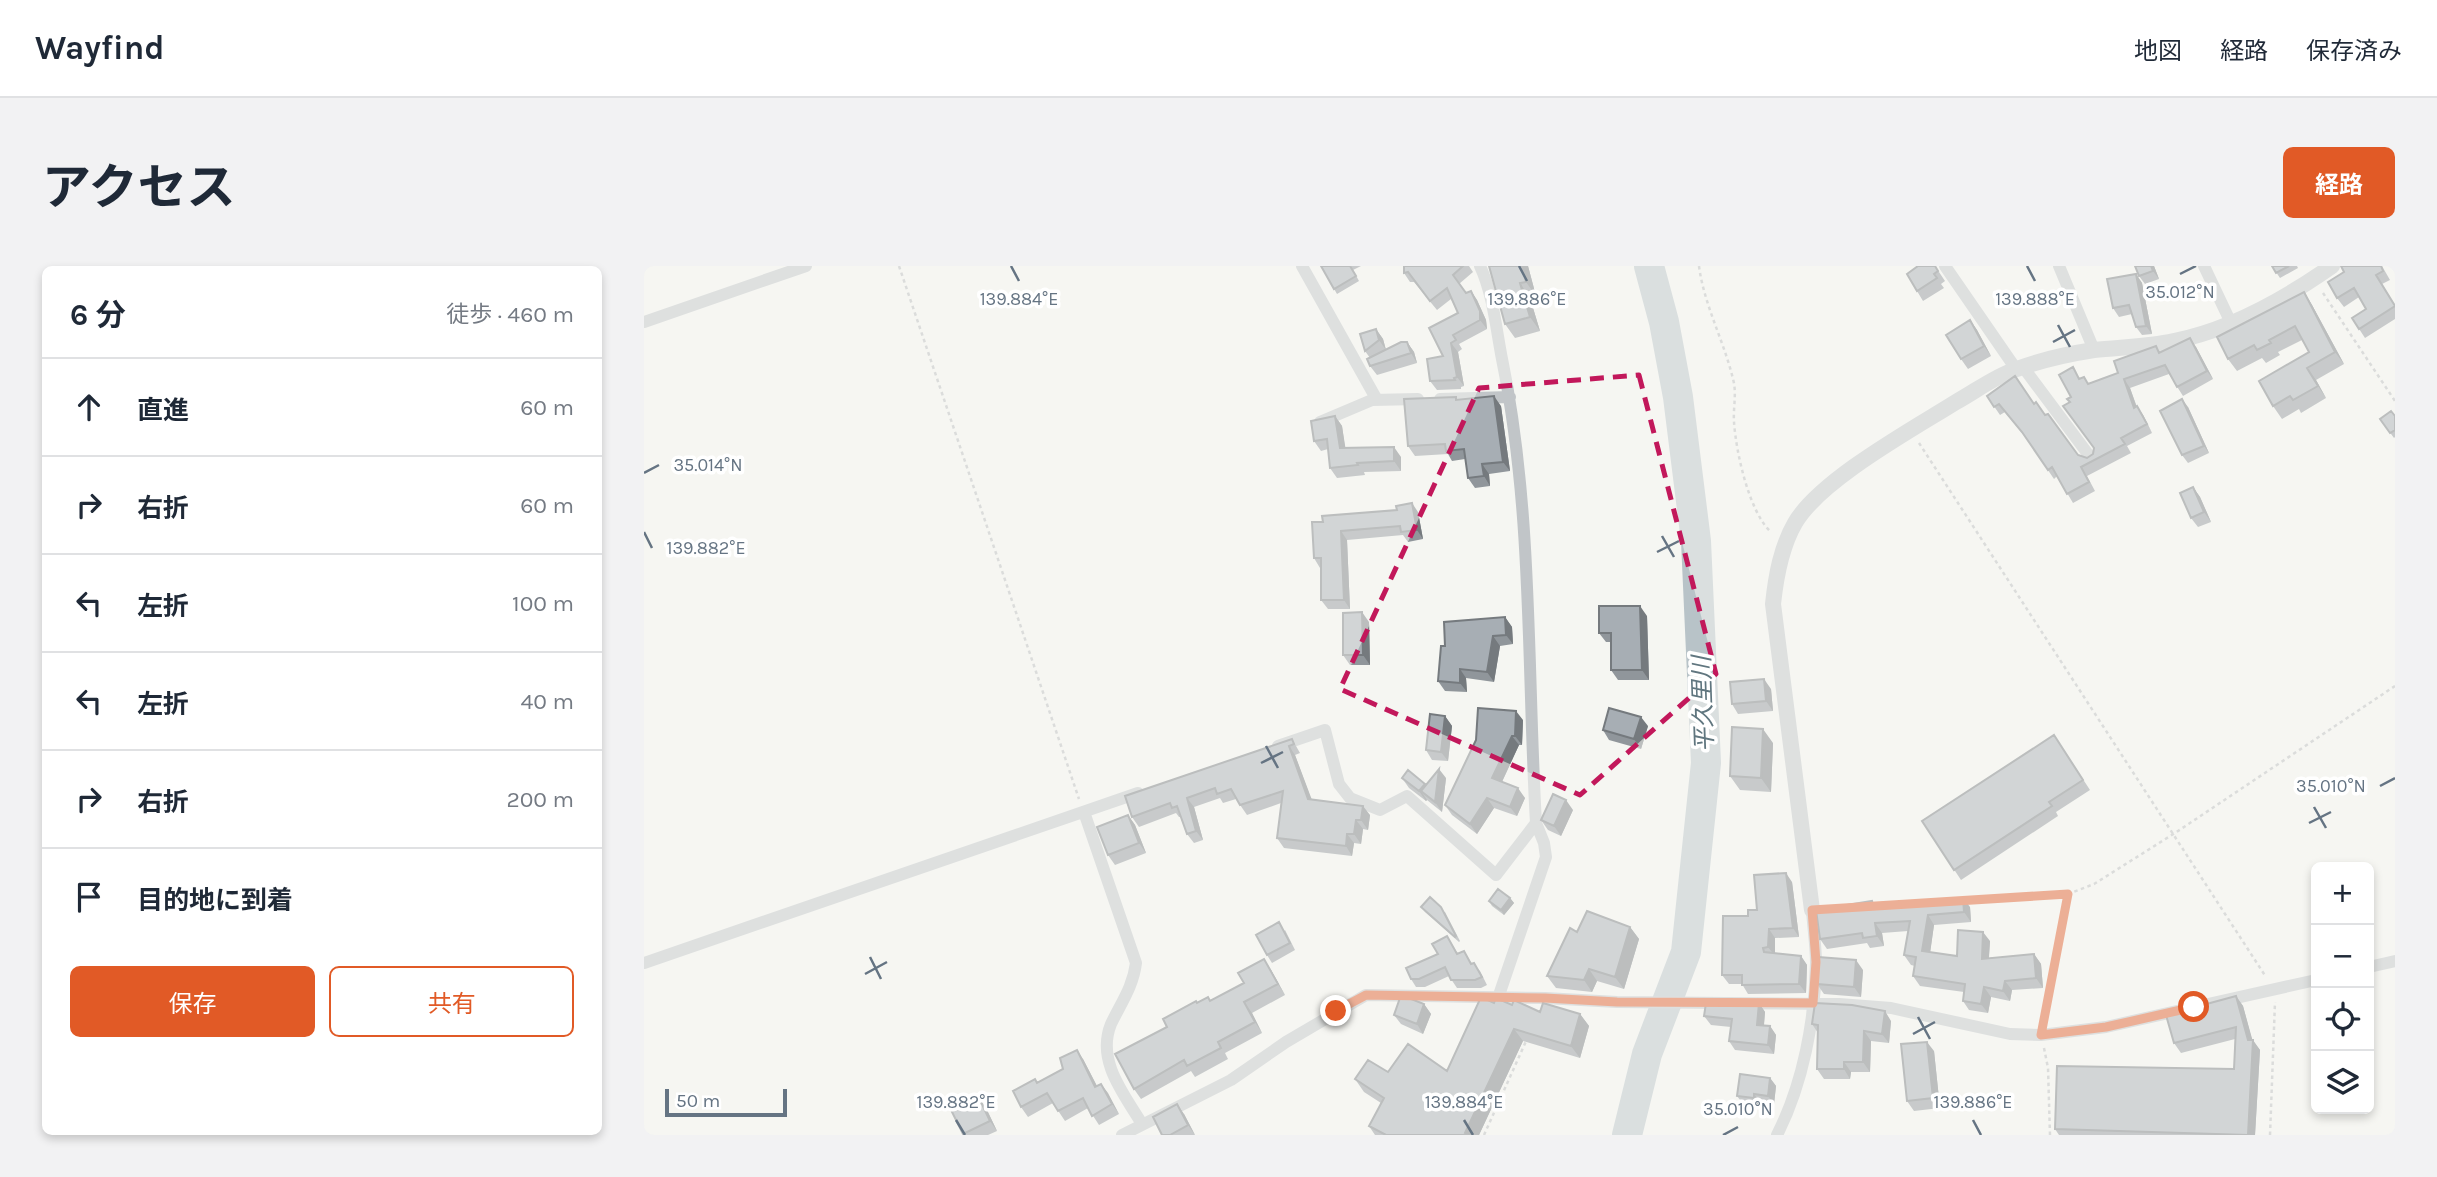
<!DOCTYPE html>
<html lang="ja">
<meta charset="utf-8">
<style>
:root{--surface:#fff;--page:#f2f2f3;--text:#1f2937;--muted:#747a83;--line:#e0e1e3;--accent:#e15a26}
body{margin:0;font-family:Karla,"Noto Sans JP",sans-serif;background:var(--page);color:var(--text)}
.controls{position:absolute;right:21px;bottom:21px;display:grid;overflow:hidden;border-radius:10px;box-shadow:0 4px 10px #0003}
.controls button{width:63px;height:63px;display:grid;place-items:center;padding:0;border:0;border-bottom:2px solid var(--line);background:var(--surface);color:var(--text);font:35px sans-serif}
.scale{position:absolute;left:21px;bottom:18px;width:122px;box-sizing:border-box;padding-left:7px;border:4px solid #657483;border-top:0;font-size:19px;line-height:24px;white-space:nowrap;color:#657483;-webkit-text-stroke:5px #fff;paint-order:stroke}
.stop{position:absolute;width:21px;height:21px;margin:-16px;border:5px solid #e15a26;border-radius:50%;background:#fff}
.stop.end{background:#e15a26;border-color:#fff;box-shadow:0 2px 7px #0008}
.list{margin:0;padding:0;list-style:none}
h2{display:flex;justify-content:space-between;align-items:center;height:91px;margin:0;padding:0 28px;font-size:30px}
h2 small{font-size:23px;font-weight:400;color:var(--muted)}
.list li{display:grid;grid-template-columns:46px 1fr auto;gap:21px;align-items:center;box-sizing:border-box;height:98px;padding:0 28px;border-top:2px solid var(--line)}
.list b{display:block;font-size:26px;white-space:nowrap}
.list em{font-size:23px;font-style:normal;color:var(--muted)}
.actions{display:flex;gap:14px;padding:21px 28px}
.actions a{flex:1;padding:16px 0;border:2px solid var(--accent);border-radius:10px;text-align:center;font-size:24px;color:var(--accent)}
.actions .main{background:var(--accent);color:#fff}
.icon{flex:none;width:38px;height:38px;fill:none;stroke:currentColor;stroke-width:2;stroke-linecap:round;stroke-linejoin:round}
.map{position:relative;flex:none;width:1751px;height:869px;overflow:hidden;border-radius:10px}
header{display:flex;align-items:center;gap:42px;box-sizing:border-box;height:98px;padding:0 35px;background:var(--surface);border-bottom:2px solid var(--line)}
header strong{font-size:33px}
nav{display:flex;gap:38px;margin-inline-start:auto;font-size:24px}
.intro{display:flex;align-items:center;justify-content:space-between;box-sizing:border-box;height:168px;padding:0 42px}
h1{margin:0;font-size:49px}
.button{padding:18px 32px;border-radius:10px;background:var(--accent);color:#fff;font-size:24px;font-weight:700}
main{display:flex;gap:42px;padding:0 42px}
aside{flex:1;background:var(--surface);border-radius:10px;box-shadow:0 4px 10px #0003}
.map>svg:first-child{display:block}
</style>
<header>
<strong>Wayfind</strong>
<nav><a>地図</a><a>経路</a><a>保存済み</a></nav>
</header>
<div class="intro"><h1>アクセス</h1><a class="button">経路</a></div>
<main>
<aside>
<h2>6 分<small>徒歩 · 460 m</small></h2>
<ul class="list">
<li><svg class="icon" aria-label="ahead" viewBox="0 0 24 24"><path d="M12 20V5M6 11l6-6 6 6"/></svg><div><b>直進</b></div><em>60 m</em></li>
<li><svg class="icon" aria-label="right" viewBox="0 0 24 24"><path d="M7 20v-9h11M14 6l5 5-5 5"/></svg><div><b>右折</b></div><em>60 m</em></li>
<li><svg class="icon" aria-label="left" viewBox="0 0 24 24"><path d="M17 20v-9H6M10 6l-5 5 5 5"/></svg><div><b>左折</b></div><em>100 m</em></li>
<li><svg class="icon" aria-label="left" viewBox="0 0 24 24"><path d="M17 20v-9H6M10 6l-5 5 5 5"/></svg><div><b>左折</b></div><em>40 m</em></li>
<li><svg class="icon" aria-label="right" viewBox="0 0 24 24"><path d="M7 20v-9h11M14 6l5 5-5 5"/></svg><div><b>右折</b></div><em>200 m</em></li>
<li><svg class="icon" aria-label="arrive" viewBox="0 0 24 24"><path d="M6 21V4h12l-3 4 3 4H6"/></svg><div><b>目的地に到着</b></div></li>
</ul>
<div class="actions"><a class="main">保存</a><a>共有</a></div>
</aside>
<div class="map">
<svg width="1751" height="869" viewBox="0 0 1751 869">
<rect width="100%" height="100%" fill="#f5f6f2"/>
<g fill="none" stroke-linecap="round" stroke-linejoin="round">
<!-- river -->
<path stroke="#b8c3c8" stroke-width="30" d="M983,869L1003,788L1042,686L1062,497L1052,275L1034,131L1020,56L1005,0"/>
<!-- path -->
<path stroke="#bbbdbf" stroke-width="2.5" stroke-dasharray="3.5 3.5" stroke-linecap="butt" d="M255,0L435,533
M1055,0C1060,39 1080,75 1089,113C1093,127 1089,142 1090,156C1092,186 1105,246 1127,266
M1679,27L1751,135
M1275,177L1622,711
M1319,635L1424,628L1450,618L1531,567L1751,420
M1400,755L1424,628
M1400,782L1404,802L1406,869
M0,867L1,869
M840,869L883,773
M1626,869L1631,736"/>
<!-- minor -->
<path stroke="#c1c5c8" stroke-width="12" d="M658,0L733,134
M836,0C849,28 852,62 858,93C889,245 883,402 892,557L900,577L902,591L854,732
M1301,0L1372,103
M1415,0L1450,84
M1560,0L1587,57
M0,56L162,0
M1379,101L1447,192
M796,133L866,131
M676,156L728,134L774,133
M634,480L681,464L695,518L706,532L736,544L763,530L852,609L892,557
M440,546L492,697C489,721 477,737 467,758C452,795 480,828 498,858
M0,697L494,527
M1725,701L1751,695
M478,869L587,814L642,776L722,729L901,732L973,736L1195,738L1247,742L1366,768L1397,769L1462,761L1672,714
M1133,869C1159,818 1171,754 1172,697C1172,680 1169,661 1168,644"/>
<!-- tertiary -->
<path stroke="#c1c5c8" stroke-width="16" d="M1168,644L1129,338C1132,310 1137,281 1151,257C1176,214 1269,163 1312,136C1332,125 1351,110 1373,103C1397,94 1424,88 1450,84C1477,81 1504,81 1530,75C1586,64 1641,33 1688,0"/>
</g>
<!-- wall -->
<path fill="#90969b" d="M677,0H717L709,4L715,15L693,28Z
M760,0H825L829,6L815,18L822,27L827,25L833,34L842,54L843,63L815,78L818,83L814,86L820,120L817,121V123L793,124L786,115L799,90L814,47L807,33L793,44L770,16H766L760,7Z
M884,0L892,30L886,32L896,65L871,72L861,58Z
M1291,0L1301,15L1297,18L1300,22L1279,35L1273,25Z
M1491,0H1510L1515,13L1501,18L1495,10Z
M1628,0H1653L1654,2L1636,12Z
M1738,0L1746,14L1738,18L1751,39V53L1721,72L1708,52L1722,43L1715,31L1700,41L1693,32Z
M1492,8L1498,17L1508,68L1498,69L1492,61L1488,48L1475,51L1469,42Z
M1660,26L1668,39L1700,98L1672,114L1682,132L1657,147L1655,143L1638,153L1629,140L1665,86L1658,74L1634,86L1636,89L1622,97L1618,92L1593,105L1584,93Z
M1326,54L1333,64L1347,90L1324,103L1317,93Z
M732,63L739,73L742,84L763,76L770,86L773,97L733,109L726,100V92L721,85Z
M1552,81L1569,113L1539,130L1525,108L1486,122L1493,141L1499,149L1508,167L1483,180L1487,187L1443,210L1451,225L1429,237L1413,210L1410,213L1383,173L1361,146L1356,149L1343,130L1390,138L1401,149L1434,189L1443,192L1449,188L1450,182L1426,136L1427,131L1437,112L1445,118L1474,107L1517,86Z
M812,131L814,134L857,140L866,205L845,208L846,220L831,222L824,212L821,193L808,195L804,188L771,190L764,180Z
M1544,141L1565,187L1544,197L1538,189Z
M691,150L698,160L701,182L757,191V205L720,206L721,209L693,212L686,202L684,183L677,185L670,175Z
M1751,150V171L1750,172L1736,153Z
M1549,221L1556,231L1567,256L1554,261L1547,252Z
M774,246L779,273L764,276L759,269L703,274L706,343H684L677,334L676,302L670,292L668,256Z
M1003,350L1005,414H974L967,404V376H962L955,367Z
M861,351L868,361L869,378L856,380L850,416L822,412L823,426L801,425L794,415L801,380Z
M725,356L726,399H706L699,389Z
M1127,423L1129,445L1094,448L1088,438Z
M801,450L808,460L804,495L788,494L782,484Z
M879,454L878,479H875L858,516L881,532L873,550L850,542L833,568L808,549L801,539Z
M1004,460L997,483L965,474L959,464Z
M1410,469L1446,524L1412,546L1414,550L1317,614L1278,555Z
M648,473L656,487L651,489L667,533L726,549L724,564L719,563L717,578L710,577L708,590L640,582L633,572L637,537L603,549L592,533L579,537L576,532L550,541L559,574L550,577L543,568L537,551H535L532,547L495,561L488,551Z
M1129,477L1127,526L1096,524L1086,510Z
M758,512L782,519L802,512L798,546L783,534L782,535L765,522Z
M929,544L917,570L904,564L897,554Z
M484,549L491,559L502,587L471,599L464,589Z
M1148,616L1155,671L1131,672V687L1157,690L1163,699L1162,727L1104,728L1098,718H1085L1078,709L1104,650Z
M866,632L870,637L860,649L848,640L845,635Z
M1228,635L1231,639L1326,641L1327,656L1290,659L1286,686L1313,690L1346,675L1345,692L1390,688L1397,698L1399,722L1368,724L1366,735L1347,731L1344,747L1325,744L1319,735L1320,726L1276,720L1269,710L1271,700L1267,699L1260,689L1264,665L1238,667L1240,680L1226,682L1223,677L1183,683L1176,673Z
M777,641L801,646L816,675L815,676L781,646Z
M986,661L995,673L980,723L953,715L948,726L912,722L903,710L933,666Z
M641,664L651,684L628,697L623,689Z
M803,670L814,688L820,685L828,698L836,705L843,719L837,722H813L805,710L781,721H772L767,713L794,688Z
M627,704L641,729L608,747L618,767L581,787L584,793L551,811L547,805L497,833L490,823L523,761L553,737L567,735Z
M1219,704L1217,731L1180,728L1173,718Z
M1592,730L1599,740L1608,774L1616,784L1611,869H1415L1411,863L1590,803L1591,773L1537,787L1530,777Z
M850,737L868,739L896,746L936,748L945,760L936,792L879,775L835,869H731L725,860L737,837L720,826L711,813L744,806L803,805Z
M1115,737L1121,746L1120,760H1126L1132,769L1130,788L1091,784L1085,775L1087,761L1067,759L1060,750Z
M780,738L787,748L779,768L757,758L750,749Z
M1247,755L1245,777L1227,775L1226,806H1207L1206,813H1180L1173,803L1174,767L1168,758Z
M1290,785L1296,842L1270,845L1263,835Z
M439,793L453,820L457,818L475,848L455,859L444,842L421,855L409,837L384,851L377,841L393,817Z
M1126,812L1132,820L1130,838L1116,836L1115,840L1099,838L1093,830Z
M342,842L353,865L344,869H320L308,846Z
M540,848L551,869H518Z"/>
<!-- shaded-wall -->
<path fill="#757a7e" d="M878,0H884L892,30L882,16Z
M1507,0H1510L1515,13L1509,5Z
M1492,8L1498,17L1508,68L1502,60Z
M876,17L886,32L896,65L886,51Z
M827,25L833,34L842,54L843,63L836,54Z
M1660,26L1668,39L1700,98L1691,86Z
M1326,54L1333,64L1347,90L1340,80Z
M732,63L739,73L742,84L735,74Z
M1546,72L1552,81L1569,113L1563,105Z
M763,76L770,86L773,97L767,87Z
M807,77L814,86L820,120L813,111Z
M1663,102L1672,114L1682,132L1674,120Z
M1480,113L1486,122L1496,151L1490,142Z
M850,130L857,140L866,205L859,196Z
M1538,133L1544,141L1565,187L1560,180Z
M1493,140L1499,149L1508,167Z
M691,150L698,160L703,192L696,182Z
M750,181L757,191V205L750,195Z
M838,198L845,208L846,220L840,210Z
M1549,221L1556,231L1567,256L1560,246Z
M768,237L774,246L779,273L773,264Z
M697,265L703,274L706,343L700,334Z
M996,340L1003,350L1005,414L998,404Z
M718,346L725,356L726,399L719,389Z
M861,351L868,361L869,378L862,369Z
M849,370L856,380L850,416L843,406Z
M816,403L822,412L823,426L816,417Z
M1120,413L1127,423L1129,445L1122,435Z
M872,445L879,454L878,479L871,470Z
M801,450L808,460L804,495L797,486Z
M997,451L1004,460L997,483L990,473Z
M1119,463L1129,477L1127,526L1117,512Z
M868,470L875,479L855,522L848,512Z
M645,480L651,489L671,542L664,533Z
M795,503L802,512L798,546L791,536Z
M781,518L788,528L777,525L783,534L782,535L775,525Z
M874,522L881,532L873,550L866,541Z
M543,532L550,541L559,574L552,565Z
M843,532L850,542L833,568L826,558Z
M922,534L929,544L917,570L910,560Z
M719,540L726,549L724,564L717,554Z
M484,549L491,559L502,587L495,577Z
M712,554L719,563L717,578L710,568Z
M703,568L710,577L708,590L702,580Z
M1142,607L1148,616L1155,671L1149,662Z
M866,632L870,637L860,649L857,644Z
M1319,632L1326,641L1327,656L1320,646Z
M1284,649L1290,659L1285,695L1278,685Z
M1231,657L1238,667L1240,680L1233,670Z
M986,661L995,673L980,723L971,711Z
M1125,663L1131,672V690L1124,681Z
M1339,666L1346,675L1344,702L1338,693Z
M1390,688L1397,698L1399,722L1392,712Z
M1157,690L1163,699L1162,727L1155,718Z
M620,693L627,704L641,729L634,718Z
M1212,694L1219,704L1217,731L1210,721Z
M945,703L953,715L948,726L940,714Z
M1361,715L1368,724L1366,735L1359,725Z
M1340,721L1347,731L1344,747L1337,738Z
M1592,730L1599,740L1609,776V774L1616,784L1611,869H1604V774Z
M600,736L608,747L618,767L611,756Z
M1115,737L1121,746L1119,768L1113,759Z
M780,738L787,748L779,768L773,758Z
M1241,745L1247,755L1245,777L1238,768Z
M936,748L945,760L936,792L927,780Z
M1126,760L1132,769L1130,788L1124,779Z
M870,763L879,775L835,869H823L821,867Z
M1220,765L1227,775L1226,806L1219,796Z
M1283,776L1290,785L1296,842L1289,832Z
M433,784L439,793L458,830L451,821Z
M1200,796L1207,806L1206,813L1200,803Z
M1126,812L1132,820L1130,838L1124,830Z
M457,818L464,827L475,848L468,838Z
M1110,828L1116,836L1115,840L1110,832Z
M335,832L342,842L353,865L346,855Z
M533,838L540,848L551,869L544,859Z"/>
<!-- building -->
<path fill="#a7aeb4" stroke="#757a7e" stroke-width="2" d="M677,0H706L712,10L690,23Z
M760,0H819L809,9L822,27L827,25L836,45V54L809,69L812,74L807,77L813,111L810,112L811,114L786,115L783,93L799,90L785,62L814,47L803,22L786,35L764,6L760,7Z
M845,0H878L882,16L876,17L886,51L861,58Z
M1274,0H1291L1294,5L1290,8L1293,12L1273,25L1263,8Z
M1491,0H1507L1509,5L1495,10Z
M1628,0H1645L1632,7Z
M1697,0H1737L1739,5L1732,9L1751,40L1715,63L1708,52L1722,43L1710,22L1693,32L1684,16L1700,6Z
M1492,8L1502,60L1492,61L1485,39L1469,42L1463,13Z
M1660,26L1691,86L1663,102L1674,120L1649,134L1646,130L1629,140L1615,115L1665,86L1651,60L1625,74L1627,77L1613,84L1610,79L1584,93L1573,71Z
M1326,54L1340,80L1317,93L1302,69Z
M732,63L735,74L721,85L716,68Z
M1546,72L1563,105L1533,121L1521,99L1480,113L1490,142L1493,140L1503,158L1477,172L1481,178L1437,201L1445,216L1423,228L1408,201L1404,204L1378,166L1355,138L1350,141L1343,130L1371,110L1390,138L1392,136L1401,149L1404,148L1434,189L1443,192L1449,188L1450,182L1419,140L1426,136L1423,133L1427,131L1415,109L1429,101L1435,113L1440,111L1444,118L1474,107L1470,95L1512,80L1515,87Z
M757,76H763L767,87L726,100L723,93Z
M850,130L859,196L838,198L840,210L824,212L820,183L802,185L801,178L764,180L760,133L812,131V134Z
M1538,133L1560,180L1538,189L1516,145Z
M1747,145L1751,150V164L1746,167L1736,153Z
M691,150L696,182L750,181V195L713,197L714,199L686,202L683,173L670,175L667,155Z
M1549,221L1560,246L1547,252L1536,227Z
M768,237L773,264L757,266L756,260L697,265L700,334H677V292H670L668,256H679L678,250L753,244L752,240Z
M955,340H996L998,404H967V367H955Z
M718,346L719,389H699V347Z
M861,351L862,369L849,370L843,406L816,403V417L794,415L797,380H801L800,356Z
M1120,413L1122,435L1088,438L1086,416Z
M834,442L872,445L871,470H868L848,512L874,522L866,541L843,532L826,558L801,539L832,474Z
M965,442L997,451L990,473L959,464Z
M786,448L801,450L797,486L782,484Z
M1088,461L1119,463L1117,512L1086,510Z
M1410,469L1439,514L1405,536L1408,540L1310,604L1278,555Z
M648,473L650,478L645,480L664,533L719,540L717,554H712L710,568H703L702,580L633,572L639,525L596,539L587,523L573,528L571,522L543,532L552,565L543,568L533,540L528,542L526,537L488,551L481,530Z
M795,503L791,536L777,525Z
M764,504L781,518L775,525L758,512Z
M909,528L922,534L910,560L897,554Z
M484,549L495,577L464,589L453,561Z
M1142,607L1149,662L1125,663L1124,681L1119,682L1120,686L1157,690L1155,718L1098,719V709H1078L1079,650H1104V644H1113L1110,609Z
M854,623L866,632L857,644L845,635Z
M786,631L797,641L812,670L811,671L777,641Z
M1319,632L1320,646L1284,649L1278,685L1313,690L1314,664L1339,666L1338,693L1390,688L1392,712L1361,715L1359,725L1340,721L1337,738L1319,735L1321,718L1269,710L1272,691L1260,689L1266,655L1231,657L1233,670L1219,672L1218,667L1176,673L1172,644L1228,635L1229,639Z
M943,645L986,661L971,711L945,703L940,714L903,710L926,662L933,666Z
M635,656L646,677L623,689L612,669Z
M803,670L813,688L820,685L827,698L830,697L838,711L831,714H807L801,701L775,713H767L762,702L794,688L788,678Z
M1174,691L1212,694L1210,721L1173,718Z
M620,693L634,718L600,736L611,756L574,776L577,782L543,800L540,794L490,823L471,788L523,761L519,753L552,735L553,737L564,731L566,735L600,717L594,707Z
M757,729L780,738L773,758L750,749Z
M1592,730L1604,774H1609L1604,869L1411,863L1413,800L1590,803L1592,761L1530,777L1522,749Z
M837,731L850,737L852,732L868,739L870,734L896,746L899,737L936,748L927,780L870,763L821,867L827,869H742L725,860L740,832L711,813L724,794L744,806L764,778L803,805Z
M1062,737H1115L1113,759L1126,760L1124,779L1085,775L1088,753L1060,750Z
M1171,737L1208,739L1241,745L1238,768L1220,765L1219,796H1200V803H1173L1174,759L1168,758Z
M1283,776L1289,832L1263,835L1257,778Z
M433,784L451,821L457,818L468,838L448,850L439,832L414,845L403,827L377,841L369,825L391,813L393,817L419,803L416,792Z
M1096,808L1126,812L1124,830L1110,828V832L1093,830Z
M335,832L346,855L319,868L308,846Z
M533,838L544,859L526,869H518L509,851Z"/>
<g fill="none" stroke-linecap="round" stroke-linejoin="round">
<!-- route -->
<path stroke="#e15a26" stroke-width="9" d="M692,745L722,729L901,732L973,736L1169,737L1172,696L1168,644L1424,628L1397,769L1462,761L1550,741"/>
</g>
<!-- marked area -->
<path d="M0 0H1751V869H0ZM995,109L1072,408L936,529L696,423L835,122Z" fill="#f5f6f2" fill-opacity=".55" fill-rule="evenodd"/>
<path fill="none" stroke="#c2185b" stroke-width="5" stroke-dasharray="14 9" stroke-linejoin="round" d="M995,109L1072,408L936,529L696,423L835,122Z"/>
<!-- ticks -->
<path fill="none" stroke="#657483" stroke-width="2.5" d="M367,0L375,15M875,0L883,15M1383,0L1391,15M1536,8L1552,0M1414,59L1426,81M1409,76L1431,64M0,207L15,199M0,266L8,282M1018,270L1030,291M1013,286L1035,275M622,480L634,502M617,497L639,486M1736,520L1751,512M1670,541L1682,562M1665,557L1687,546M226,691L237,713M221,708L243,696M1274,751L1286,773M1269,768L1291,756M312,854L321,869M820,854L829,869M1329,854L1337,869M1079,869L1094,861"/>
<g text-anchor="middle" stroke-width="7" stroke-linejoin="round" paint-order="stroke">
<!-- water labels -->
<g font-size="24" font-style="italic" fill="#60767f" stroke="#fff">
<text transform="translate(1059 438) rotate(-92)" y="8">平久里川</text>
</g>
</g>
<g font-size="18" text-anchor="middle" fill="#657483" stroke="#fff" stroke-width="7" stroke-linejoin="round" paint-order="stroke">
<text x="1536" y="32">35.012°N</text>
<text x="375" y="39">139.884°E</text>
<text x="883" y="39">139.886°E</text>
<text x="1391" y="39">139.888°E</text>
<text x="64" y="205">35.014°N</text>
<text x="62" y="288">139.882°E</text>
<text x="1687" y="526">35.010°N</text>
<text x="312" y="842">139.882°E</text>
<text x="820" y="842">139.884°E</text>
<text x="1329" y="842">139.886°E</text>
<text x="1094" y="849">35.010°N</text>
</g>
</svg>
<div class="controls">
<button>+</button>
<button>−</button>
<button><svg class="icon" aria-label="locate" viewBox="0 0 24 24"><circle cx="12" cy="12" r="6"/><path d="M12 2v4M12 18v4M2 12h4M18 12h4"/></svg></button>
<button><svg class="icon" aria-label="layers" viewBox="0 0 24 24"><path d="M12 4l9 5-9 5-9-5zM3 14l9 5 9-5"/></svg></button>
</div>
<div class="scale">50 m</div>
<div class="stop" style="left:1550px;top:741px"></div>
<div class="stop end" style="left:692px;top:745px"></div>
</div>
</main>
